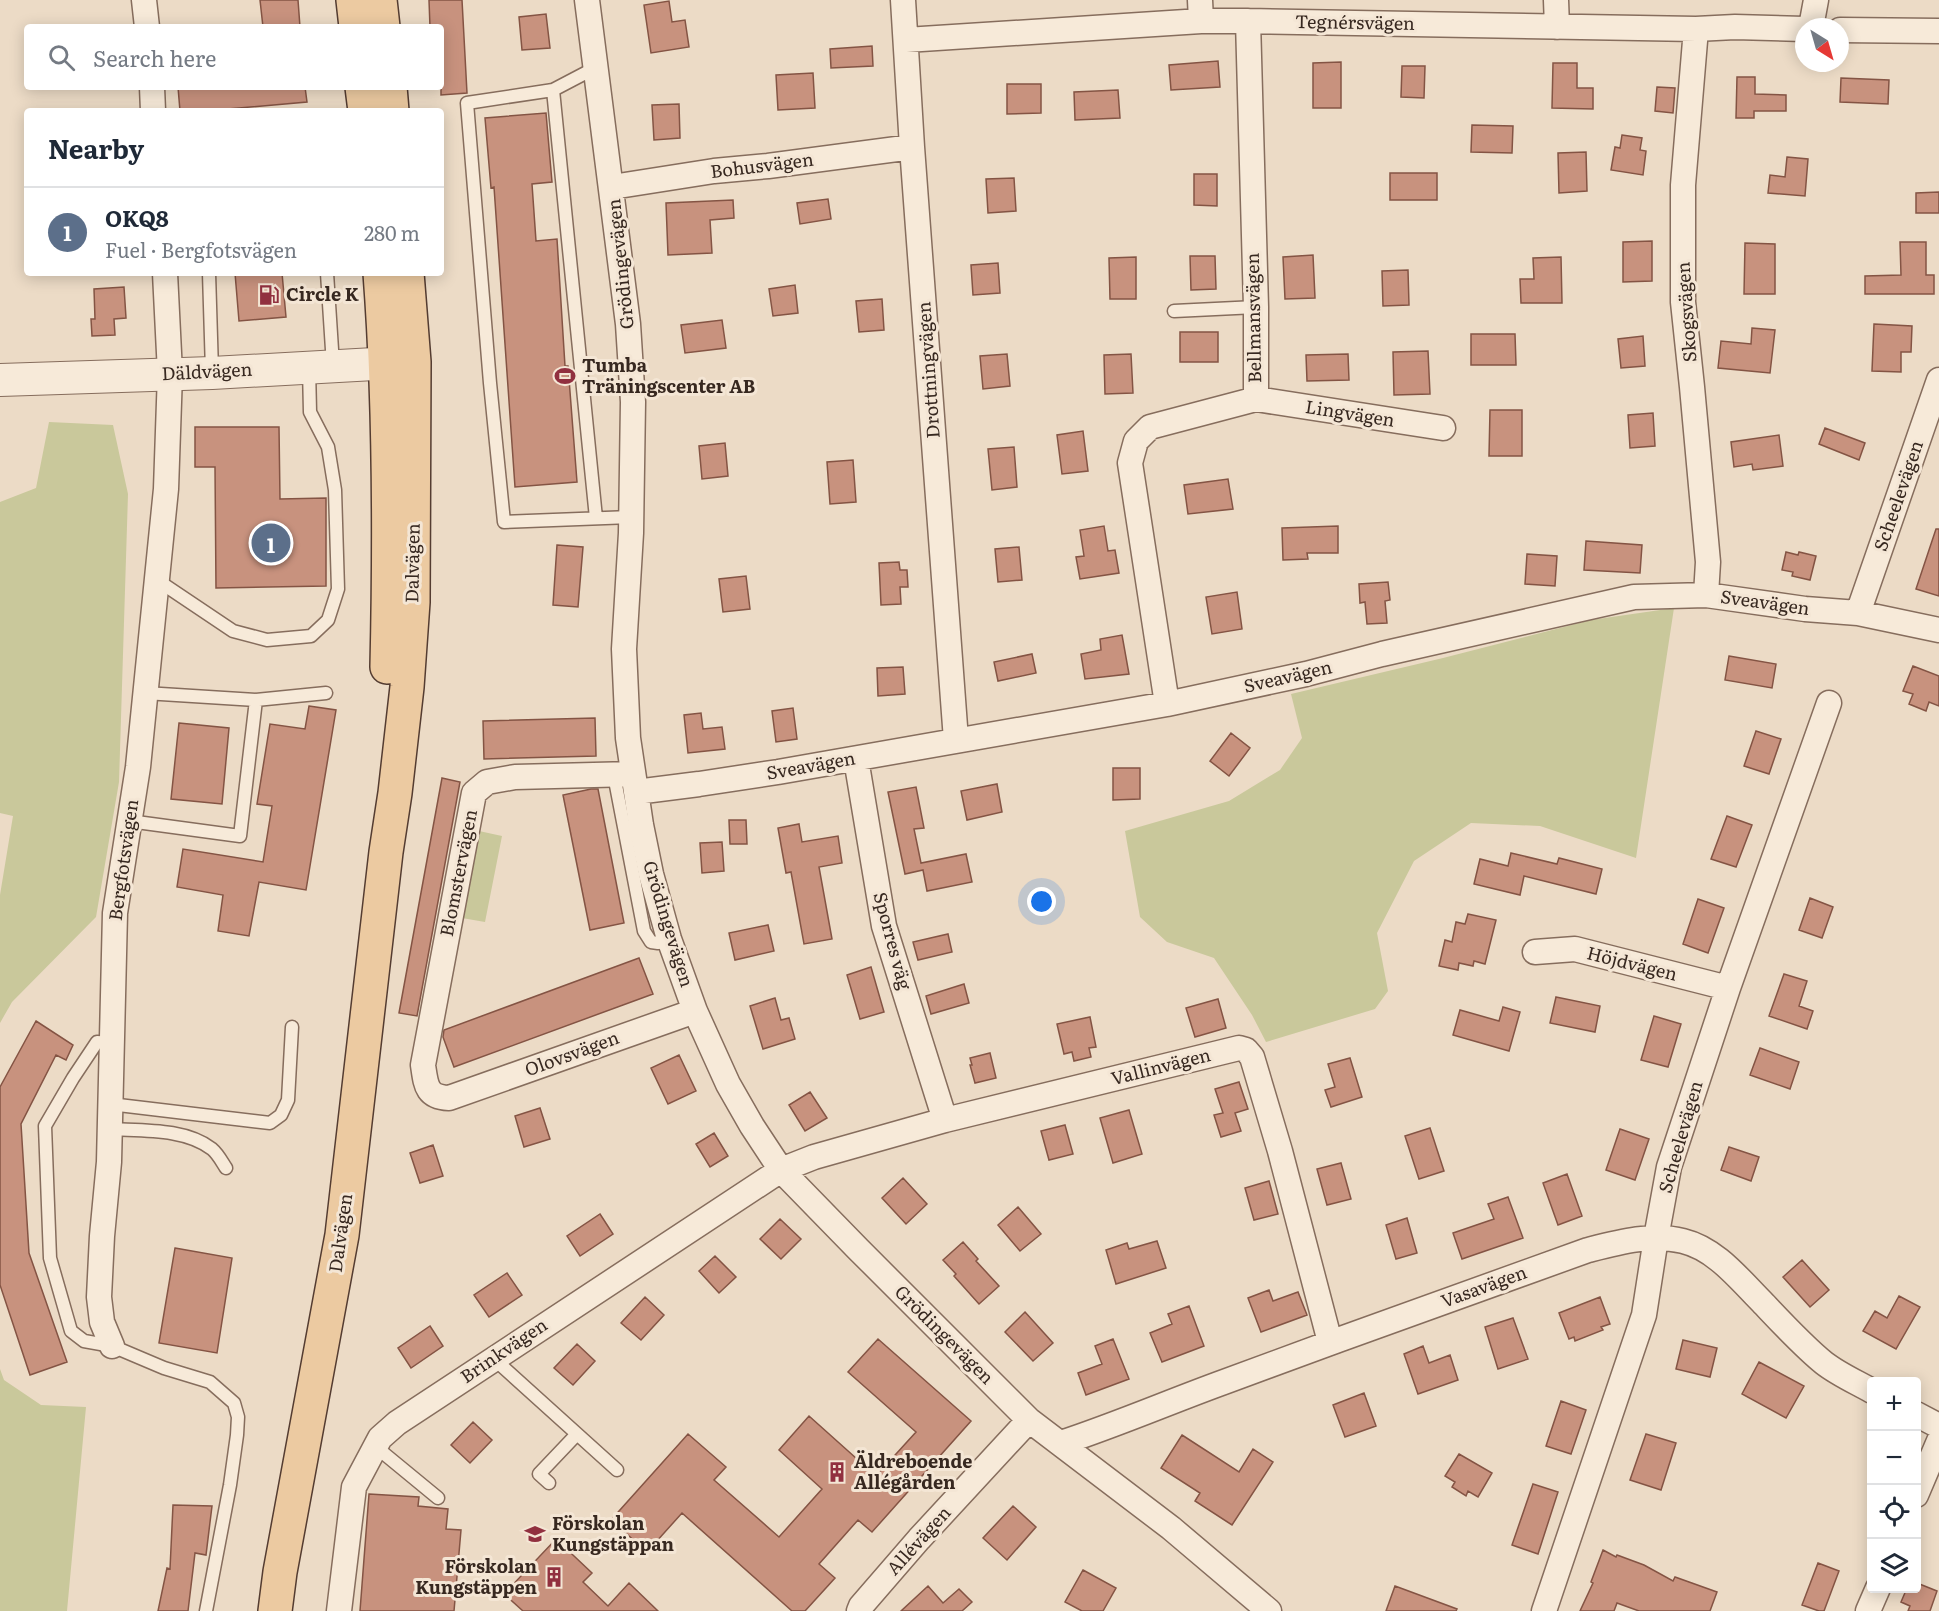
<!DOCTYPE html>
<meta charset="utf-8">
<style>
:root{--surface:#fff;--page:#f2f2f3;--text:#1f2937;--muted:#747a83;--line:#e0e1e3;--accent:#91303f}
body{margin:0;font-family:Literata,serif;background:var(--page);color:var(--text)}
.controls{position:absolute;right:18px;bottom:18px;display:grid;overflow:hidden;border-radius:6px;box-shadow:0 3px 15px #0003}
.controls button{width:54px;height:54px;display:grid;place-items:center;padding:0;border:0;border-bottom:2px solid var(--line);background:var(--surface);color:var(--text);font:30px sans-serif}
.compass{position:absolute;left:1795px;top:18px;width:54px;height:54px;border-radius:50%;background:var(--surface);box-shadow:0 3px 15px #0003;rotate:143deg}
.you{position:absolute;left:1042px;top:902px;width:21px;height:21px;margin:-15px;border:4px solid #fff;border-radius:50%;background:#1a73e8;box-shadow:0 0 0 9px #1a73e833}
.badge{display:grid;place-items:center;width:39px;height:39px;border-radius:50%;background:var(--accent);color:#fff;font-size:20px;font-weight:700}
.pin{position:absolute;translate:-50% -50%;border:3px solid #fff;box-shadow:0 2px 6px #0006}
.list{margin:0;padding:0;list-style:none}
h2{display:flex;justify-content:space-between;align-items:center;height:78px;margin:0;padding:0 24px;font-size:26px}
h2 small{font-size:20px;font-weight:400;color:var(--muted)}
.list li{display:grid;grid-template-columns:39px 1fr auto;gap:18px;align-items:center;box-sizing:border-box;height:90px;padding:0 24px;border-top:2px solid var(--line)}
.list b{display:block;font-size:22px;white-space:nowrap}
.list p{margin:0;font-size:20px;white-space:nowrap;color:var(--muted)}
.list em{font-size:20px;font-style:normal;color:var(--muted)}
.icon{flex:none;width:33px;height:33px;fill:none;stroke:currentColor;stroke-width:2;stroke-linecap:round;stroke-linejoin:round}
.map{position:relative;flex:none;width:1939px;height:1611px;overflow:hidden}
.search{position:absolute;background:var(--surface);box-shadow:0 3px 15px #0003;left:24px;top:24px;width:420px;height:66px;display:flex;align-items:center;gap:15px;box-sizing:border-box;padding:0 21px;border-radius:6px;color:var(--muted);font-size:22px}
.panel{position:absolute;background:var(--surface);box-shadow:0 3px 15px #0003;left:24px;top:108px;width:420px;height:168px;border-radius:6px}
.map>svg:first-child{display:block}
</style>
<div class="map">
<svg width="1939" height="1611" viewBox="0 0 1939 1611">
<rect width="100%" height="100%" fill="#ecdbc6"/>
<!-- green -->
<path fill="#c9c89b" d="M49,422L113,425L128,494L119,782L96,917L12,1002L0,1023V895L13,816L0,813V502L36,488Z
M1674,608L1636,858L1540,826L1471,823L1414,861L1377,933L1388,991L1375,1009L1266,1042L1252,1015L1214,958L1167,942L1140,917L1125,831L1229,801L1280,770L1302,738L1291,694L1443,658L1591,620Z
M479,831L502,836L485,922L462,918Z
M0,1369L4,1380L41,1405L86,1407L67,1611H0Z"/>
<!-- building -->
<path fill="#c8927e" stroke="#845444" stroke-width="1.5" d="M260,0H298L300,27H263Z
M429,0H462L467,93L441,95V27H430Z
M669,1L672,22L685,20L689,47L651,53L644,5Z
M546,14L550,48L522,50L519,17Z
M872,46L873,66L831,68L830,49Z
M1218,61L1220,87L1171,90L1169,65Z
M1341,62V108H1313V63Z
M1553,63H1577V88H1593V109L1552,108Z
M1402,66H1425L1424,98L1401,97Z
M813,73L815,108L778,110L776,75Z
M1737,77H1755V94L1786,95V111H1754V118H1736Z
M1841,78L1889,80L1888,104L1840,102Z
M1007,84H1041V113L1007,114Z
M178,87H305L307,102L205,111H180Z
M1657,87L1675,88L1673,113L1655,111Z
M1118,90L1120,118L1075,120L1074,92Z
M679,104L680,138L654,140L652,105Z
M546,113L552,182L532,184L536,241L557,239L565,366H568L577,482L515,487L494,187L491,188L485,118Z
M1472,125L1513,126L1512,153L1471,152Z
M1622,135L1642,138L1640,150L1646,151L1643,175L1611,170L1615,147L1620,148Z
M1586,152L1587,191L1559,193L1558,153Z
M1787,157L1808,159L1805,196L1768,193L1770,175L1785,177Z
M1390,173H1437V200H1390Z
M1194,174H1217V206L1194,205Z
M1014,178L1016,211L988,213L986,179Z
M1939,192V213H1916V193Z
M828,199L831,219L800,224L797,203Z
M733,200L734,218L710,220L712,253L668,255L666,203Z
M1652,241V281L1623,282V242Z
M1900,242H1926V275H1934V294H1865V276L1901,275Z
M1745,243L1775,244V294H1744Z
M1313,255L1315,298L1285,299L1283,257Z
M1190,256H1215L1216,289L1191,290Z
M1136,257V299H1110L1109,258Z
M1561,257L1562,303H1521L1520,279H1534L1533,258Z
M998,263L1000,293L973,295L971,265Z
M1408,270L1409,305L1383,306L1382,271Z
M235,273H282L286,317L239,321Z
M795,285L798,313L773,316L769,289Z
M124,287L126,318L114,319L115,335L92,336L91,319H95L94,289Z
M882,299L884,330L859,332L856,301Z
M722,320L726,348L685,353L681,325Z
M1874,324L1912,326L1911,352H1901V372L1872,371Z
M1752,328L1775,330L1770,373L1718,368L1721,341L1751,344Z
M1180,332H1218V362H1180Z
M1471,334H1515L1516,365H1471Z
M1643,336L1645,366L1621,368L1618,339Z
M1428,351L1430,394L1394,395L1393,352Z
M1007,354L1010,386L983,389L980,356Z
M1131,354L1133,393L1105,394L1104,355Z
M1348,354L1349,380L1307,381L1306,355Z
M1490,410H1522V456H1489Z
M1653,413L1655,446L1630,448L1628,415Z
M195,427H279L280,499L326,498V586L216,588L215,467H195Z
M1825,428L1865,443L1859,460L1819,444Z
M1083,431L1088,471L1062,474L1057,435Z
M1779,435L1783,466L1753,470L1752,464L1734,467L1731,442Z
M725,443L728,476L702,479L699,446Z
M1014,447L1017,487L992,490L988,449Z
M853,460L856,502L830,504L827,462Z
M1228,479L1233,509L1188,514L1184,485Z
M1104,526L1108,551L1115,550L1119,573L1080,579L1076,557L1084,556L1080,530Z
M1338,526V553H1307L1308,559L1283,560L1282,528Z
M1936,529H1939V596L1916,589Z
M1586,541L1642,545L1640,573L1584,570Z
M557,545L583,547L578,607L553,605Z
M1019,547L1022,580L998,582L995,549Z
M1786,552L1798,555L1799,552L1816,556L1810,580L1792,576L1793,572L1782,570Z
M1527,554L1557,556L1555,586L1525,584Z
M899,562L900,570H907L908,587H900L901,604L881,605L879,563Z
M746,576L750,609L723,612L719,579Z
M1388,582L1390,600L1385,601L1387,623L1367,624L1365,602L1360,603L1359,584Z
M1237,592L1242,629L1212,634L1206,597Z
M1122,635L1129,674L1085,679L1081,654L1101,650L1100,639Z
M1032,654L1036,673L998,681L994,662Z
M1729,656L1776,664L1772,688L1725,680Z
M1913,666L1939,676V706L1929,702L1926,711L1909,704L1913,694L1903,691Z
M903,667L905,694L878,696L877,668Z
M309,706L336,710L306,890L259,882L249,936L218,931L223,895L177,887L183,849L263,862L272,806L257,804L270,724L305,729Z
M793,708L797,739L776,742L772,711Z
M701,713L703,729L722,727L725,749L688,753L684,715Z
M595,718L596,756L484,759L483,721Z
M179,723L229,728L222,804L171,799Z
M1756,731L1781,739L1769,774L1744,766Z
M1231,733L1250,748L1229,776L1210,761Z
M1113,768H1140V799L1113,800Z
M442,778L460,782L417,1016L399,1013Z
M997,784L1002,812L967,820L961,791Z
M916,787L924,828L914,829L921,863L966,854L972,882L927,891L923,870L905,874L888,792Z
M591,789H598L624,923L590,930L563,795Z
M1727,816L1752,825L1736,867L1711,859Z
M729,820H746L747,844H730Z
M799,824L802,842L838,836L842,863L819,867L832,939L804,944L791,872L786,873L778,828Z
M722,842L724,871L702,873L700,843Z
M1511,853L1557,864L1559,858L1602,869L1596,894L1524,876L1520,895L1474,884L1480,859L1508,866Z
M1810,898L1833,907L1822,938L1799,930Z
M1698,899L1724,908L1708,953L1683,944Z
M1468,914L1496,920L1485,964L1474,961L1473,966L1459,963L1458,970L1439,966L1445,940L1452,942L1456,922L1465,924Z
M768,925L774,951L735,960L729,933Z
M948,934L952,952L918,960L913,942Z
M639,958L653,994L454,1067L443,1037L444,1030Z
M871,967L884,1012L860,1019L847,975Z
M1784,974L1807,981L1799,1006L1813,1011L1807,1029L1769,1016Z
M964,984L969,1003L931,1014L926,996Z
M1556,997L1600,1006L1595,1032L1550,1023Z
M775,998L781,1020L789,1018L795,1039L763,1049L750,1006Z
M1218,999L1226,1028L1195,1037L1186,1008Z
M1503,1007L1520,1012L1509,1051L1453,1035L1460,1010L1499,1021Z
M1654,1016L1681,1024L1668,1067L1641,1060Z
M1090,1017L1096,1047L1089,1048L1091,1057L1074,1061L1072,1052L1064,1054L1057,1024Z
M36,1021L73,1045L66,1060L56,1055L21,1124L29,1253L67,1362L30,1375L0,1285V1087Z
M1760,1048L1799,1062L1790,1089L1750,1075Z
M990,1053L996,1078L975,1083L970,1065H972L970,1058Z
M679,1055L696,1091L668,1104L651,1068Z
M1350,1058L1362,1097L1331,1107L1325,1090L1335,1087L1328,1064Z
M1239,1082L1248,1109L1235,1113L1241,1131L1221,1137L1214,1115L1223,1113L1215,1089Z
M810,1092L827,1118L805,1131L789,1105Z
M540,1108L550,1139L524,1147L515,1116Z
M1129,1110L1142,1154L1113,1163L1100,1118Z
M1065,1125L1073,1154L1049,1160L1041,1131Z
M1430,1128L1444,1171L1419,1179L1405,1136Z
M1620,1129L1649,1139L1635,1180L1606,1170Z
M714,1133L728,1156L710,1167L696,1144Z
M433,1145L443,1176L420,1183L410,1153Z
M1729,1147L1759,1157L1751,1181L1721,1170Z
M1341,1163L1351,1199L1327,1205L1317,1169Z
M1567,1174L1582,1216L1558,1225L1543,1183Z
M903,1178L927,1204L906,1224L882,1198Z
M1269,1181L1278,1214L1254,1220L1245,1188Z
M1508,1197L1523,1238L1462,1259L1453,1233L1494,1219L1488,1204Z
M1018,1207L1041,1234L1020,1251L998,1225Z
M600,1214L613,1234L580,1256L567,1236Z
M1407,1218L1417,1253L1396,1259L1386,1225Z
M780,1219L801,1239L781,1259L760,1239Z
M1157,1241L1166,1268L1116,1284L1106,1250L1127,1243L1129,1249Z
M963,1242L978,1259L976,1261L999,1286L979,1304L954,1276L956,1274L943,1260Z
M175,1248L232,1258L217,1353L159,1343Z
M715,1256L736,1277L719,1293L699,1271Z
M1802,1260L1829,1290L1810,1307L1783,1277Z
M507,1273L522,1295L489,1317L474,1295Z
M1269,1290L1273,1301L1298,1292L1307,1315L1261,1332L1248,1298Z
M1899,1296L1920,1307L1896,1349L1863,1331L1875,1311L1887,1318Z
M645,1297L664,1315L641,1340L621,1323Z
M1600,1297L1610,1324L1601,1327L1603,1330L1575,1341L1574,1337L1569,1339L1559,1313Z
M1189,1306L1204,1346L1162,1362L1150,1333L1172,1324L1168,1314Z
M1025,1312L1053,1343L1033,1361L1005,1332Z
M1513,1318L1528,1359L1498,1369L1485,1327Z
M430,1326L443,1346L411,1368L398,1348Z
M878,1339L971,1421L872,1532L858,1520L819,1564L835,1578L805,1611H792L682,1513L647,1552L611,1520L688,1434L726,1467L714,1480L779,1537L822,1489L779,1450L809,1416L876,1476L916,1432L848,1372Z
M1113,1339L1129,1379L1086,1395L1078,1373L1102,1364L1095,1346Z
M1683,1340L1717,1348L1710,1377L1676,1369Z
M577,1344L595,1361L573,1385L554,1368Z
M1423,1346L1429,1363L1450,1355L1458,1380L1418,1394L1404,1354Z
M1759,1362L1804,1386L1786,1418L1742,1394Z
M1364,1393L1376,1426L1345,1437L1333,1405Z
M1561,1401L1586,1410L1571,1454L1546,1446Z
M473,1422L492,1440L470,1463L451,1445Z
M1646,1434L1676,1443L1661,1490L1630,1480Z
M1182,1435L1239,1472L1253,1449L1273,1462L1232,1525L1195,1501L1200,1493L1161,1468Z
M1459,1454L1492,1473L1478,1497L1468,1491L1466,1496L1452,1487L1455,1482L1445,1476Z
M1533,1484L1558,1492L1538,1554L1512,1545Z
M369,1494L419,1497L418,1506L448,1509L446,1529L461,1530L454,1611H360Z
M173,1505L212,1506L206,1555L195,1553L188,1611H158L167,1568L170,1569Z
M1013,1506L1036,1527L1007,1560L983,1538Z
M556,1539L592,1573L583,1582L608,1606L629,1583L658,1611H523L504,1594Z
M1603,1550L1616,1557L1617,1555L1644,1565L1673,1581L1675,1577L1717,1592L1710,1611H1639L1617,1603L1614,1611H1580L1593,1583L1591,1582Z
M1818,1563L1839,1571L1824,1611H1819L1802,1605Z
M1083,1570L1116,1588L1103,1611H1082L1065,1602Z
M1917,1583L1937,1591L1930,1611H1908L1910,1606L1901,1602L1907,1588H1917Z
M928,1586L943,1603L959,1589L972,1602L962,1611H901Z
M1395,1586L1457,1609L1456,1611H1386Z"/>
<g fill="none" stroke-linecap="round" stroke-linejoin="round">
<!-- service casing -->
<g stroke="#866d5d" stroke-width="15">
<path id="service" d="M595,68L553,90L467,103L490,383L504,522L631,517
M553,90L596,518
M209,273L212,371
M327,273L333,365
M1174,311L1256,307
M157,580L233,631L267,640L311,636L328,620L338,589L335,490L328,447L310,412L309,368
M256,700L326,693
M614,775L644,931L651,942L658,943L669,939
M129,821L240,836L256,700L145,693
M112,1043L97,1042L73,1078L45,1126L50,1258L71,1331L84,1341L112,1346L164,1368L210,1382L234,1403L238,1417L237,1435L230,1485L206,1611
M110,1104L270,1123L281,1115L288,1100L292,1027
M109,1129C142,1131 185,1128 212,1149C218,1154 222,1162 226,1168
M493,1358L617,1470
M376,1447L438,1498
M549,1483L539,1474L577,1434"/>
</g>
<!-- minor casing -->
<g stroke="#866d5d" stroke-width="27">
<path id="minor" d="M144,0L147,27
M587,0L628,324L633,402L631,533L624,649L628,738L641,825L651,874L669,939L695,1011L728,1084L752,1126L781,1170L858,1249L1029,1420L1171,1528L1269,1611
M903,0L912,147L956,740
M1200,0L1201,21
M1556,0L1557,27
M1811,27L1816,0
M1696,29L1683,185V302L1692,387L1708,562L1706,595
M1840,30L1939,31
M906,40L1201,21H1248L1696,29L1735,27L1804,29
M152,87L153,111
M612,187L714,171L768,166L912,147
M1256,399L1443,428
M1858,613L1939,380
M1167,704L1130,463L1136,441L1150,427L1256,399V307L1248,21
M856,759L884,926L945,1120
M633,774L515,777L487,782L474,793L423,1065C426,1085 426,1097 449,1098L695,1011
M636,792L699,784L778,772L1167,704L1306,674L1382,654L1634,597L1706,595L1805,609L1858,613L1939,630
M1535,952L1575,949L1728,988
M112,1346L102,1322L99,1297L102,1236L109,1162L115,913L138,767L166,489L170,373L165,273
M1916,1414L1939,1426
M1061,1443C1116,1425 1169,1402 1224,1382C1345,1337 1467,1293 1588,1250C1619,1242 1652,1233 1683,1241C1716,1249 1739,1279 1762,1302C1781,1322 1803,1346 1824,1363C1838,1374 1856,1382 1872,1391
M1916,1495L1939,1441
M339,1611L354,1487L380,1438L397,1423L781,1170L814,1157L945,1120L1239,1048L1246,1050L1252,1057L1280,1151L1330,1342
M859,1611L861,1606L919,1539L1029,1420
M1544,1611L1644,1315L1656,1238L1669,1167L1728,988L1829,703
M1868,1611L1878,1588"/>
</g>
<!-- tertiary casing -->
<g stroke="#866d5d" stroke-width="34">
<path id="tertiary" d="M0,380L212,373L410,362"/>
</g>
<!-- primary casing -->
<g stroke="#543c31" stroke-width="36">
<path id="primary" d="M353,0L356,27
M380,0L383,27
M362,87L365,111
M390,87L392,111
M380,273C390,404 390,536 387,667
M275,1611L280,1572L342,1235L386,852L395,793L407,687L413,602L414,362L407,273"/>
</g>
<!-- service -->
<use href="#service" stroke="#f7ead9" stroke-width="12"/>
<!-- minor -->
<use href="#minor" stroke="#f7ead9" stroke-width="24"/>
<!-- tertiary -->
<use href="#tertiary" stroke="#f7ead9" stroke-width="32"/>
<!-- primary -->
<use href="#primary" stroke="#eccaa1" stroke-width="33"/>
</g>
<!-- icons -->
<defs>
<g id="fuel-bare" transform="scale(1.62)"><path d="M-5.5-6h7V0h2V4h1.3V-2.5L3-4.5l.8-.8L6-3V5H2.5V1h-1V6h-7ZM-4.2-4.7v3.2H.2V-4.7Z" fill="#91303f" stroke="#f4e6d5" stroke-width="2.5" paint-order="stroke"/></g>
<g id="stadium-bare" transform="scale(1.62)"><path d="M0-5a6.5 5 0 1 0 0 10a6.5 5 0 1 0 0-10ZM-3.5-1.8h7v3.6h-7Z" fill="#91303f" stroke="#f4e6d5" stroke-width="2.5" paint-order="stroke"/></g>
<g id="building-bare" transform="scale(1.62)"><path d="M-4-6H4V6H1V3H-1V6H-4ZM-2.5-4.3h1.7v1.8h-1.7ZM.8-4.3h1.7v1.8H.8ZM-2.5-1h1.7V.8h-1.7ZM.8-1h1.7V.8H.8Z" fill="#91303f" stroke="#f4e6d5" stroke-width="2.5" paint-order="stroke"/></g>
<g id="school-bare" transform="scale(1.62)"><path d="M0-5L7-2L0 1L-7-2ZM-4 1L0 2.5L4 1V4Q0 6-4 4Z" fill="#91303f" stroke="#f4e6d5" stroke-width="2.5" paint-order="stroke"/></g>
</defs>
<g fill-rule="evenodd">
<use href="#fuel-bare" x="269" y="295"/>
<use href="#stadium-bare" x="565" y="376"/>
<use href="#building-bare" x="837" y="1472"/>
<use href="#school-bare" x="535" y="1534"/>
<use href="#building-bare" x="554" y="1577"/>
</g>
<g text-anchor="middle" stroke-width="6" stroke-linejoin="round" paint-order="stroke">
<!-- street labels -->
<g font-size="18" fill="#372820" stroke="#f4e6d5">
<text transform="translate(1355 23) rotate(1)" y="6">Tegnérsvägen</text>
<text transform="translate(762 166) rotate(-7)" y="6">Bohusvägen</text>
<text transform="translate(621 264) rotate(-96)" y="6">Grödingevägen</text>
<text transform="translate(1687 312) rotate(-94)" y="6">Skogsvägen</text>
<text transform="translate(1254 318) rotate(-91)" y="6">Bellmansvägen</text>
<text transform="translate(929 370) rotate(-94)" y="6">Drottningvägen</text>
<text transform="translate(207 372) rotate(-3)" y="6">Däldvägen</text>
<text transform="translate(1350 414) rotate(9)" y="6">Lingvägen</text>
<text transform="translate(1899 496) rotate(-71)" y="6">Scheelevägen</text>
<text transform="translate(413 563) rotate(-89)" y="6">Dalvägen</text>
<text transform="translate(1765 603) rotate(8)" y="6">Sveavägen</text>
<text transform="translate(1288 677) rotate(-13)" y="6">Sveavägen</text>
<text transform="translate(811 766) rotate(-10)" y="6">Sveavägen</text>
<text transform="translate(124 860) rotate(-82)" y="6">Bergfotsvägen</text>
<text transform="translate(459 873) rotate(-79)" y="6">Blomstervägen</text>
<text transform="translate(668 924) rotate(73)" y="6">Grödingevägen</text>
<text transform="translate(892 941) rotate(75)" y="6">Sporres väg</text>
<text transform="translate(1632 964) rotate(14)" y="6">Höjdvägen</text>
<text transform="translate(572 1054) rotate(-20)" y="6">Olovsvägen</text>
<text transform="translate(1161 1067) rotate(-14)" y="6">Vallinvägen</text>
<text transform="translate(1681 1137) rotate(-74)" y="6">Scheelevägen</text>
<text transform="translate(341 1233) rotate(-82)" y="6">Dalvägen</text>
<text transform="translate(1484 1287) rotate(-20)" y="6">Vasavägen</text>
<text transform="translate(944 1335) rotate(45)" y="6">Grödingevägen</text>
<text transform="translate(504 1351) rotate(-34)" y="6">Brinkvägen</text>
<text transform="translate(919 1541) rotate(-48)" y="6">Allévägen</text>
</g>
<!-- poi labels -->
<g font-size="18" font-weight="bold" fill="#372820" stroke="#f4e6d5" text-anchor="start">
<text x="286" y="301">Circle K</text>
<text x="582" y="372">Tumba<tspan x="582" dy="21">Träningscenter AB</tspan></text>
<text x="854" y="1468">Äldreboende<tspan x="854" dy="21">Allégården</tspan></text>
<text x="552" y="1530">Förskolan<tspan x="552" dy="21">Kungstäppan</tspan></text>
<text x="537" y="1573" text-anchor="end">Förskolan<tspan x="537" dy="21">Kungstäppen</tspan></text>
</g>
</g>
</svg>
<div class="controls">
<button>+</button>
<button>−</button>
<button><svg class="icon" aria-label="locate" viewBox="0 0 24 24"><circle cx="12" cy="12" r="6"/><path d="M12 2v4M12 18v4M2 12h4M18 12h4"/></svg></button>
<button><svg class="icon" aria-label="layers" viewBox="0 0 24 24"><path d="M12 4l9 5-9 5-9-5zM3 14l9 5 9-5"/></svg></button>
</div>
<svg class="compass" viewBox="-18 -18 36 36"><path d="M0-13l5 13h-10z" fill="#e53935"/><path d="M0 13l5-13h-10z" fill="#747a83"/></svg>
<div class="you"></div>
<div class="pin badge" style="left:271px;top:543px;background:#5c6f8a">1</div>
<div class="search"><svg class="icon" aria-label="search" viewBox="0 0 24 24"><circle cx="10" cy="10" r="6"/><path d="M15 15l6 6"/></svg>Search here</div>
<section class="panel">
<h2>Nearby<small></small></h2>
<ul class="list">
<li><span class="badge" style="background:#5c6f8a">1</span><div><b>OKQ8</b><p>Fuel · Bergfotsvägen</p></div><em>280 m</em></li>
</ul>
</section>
</div>
